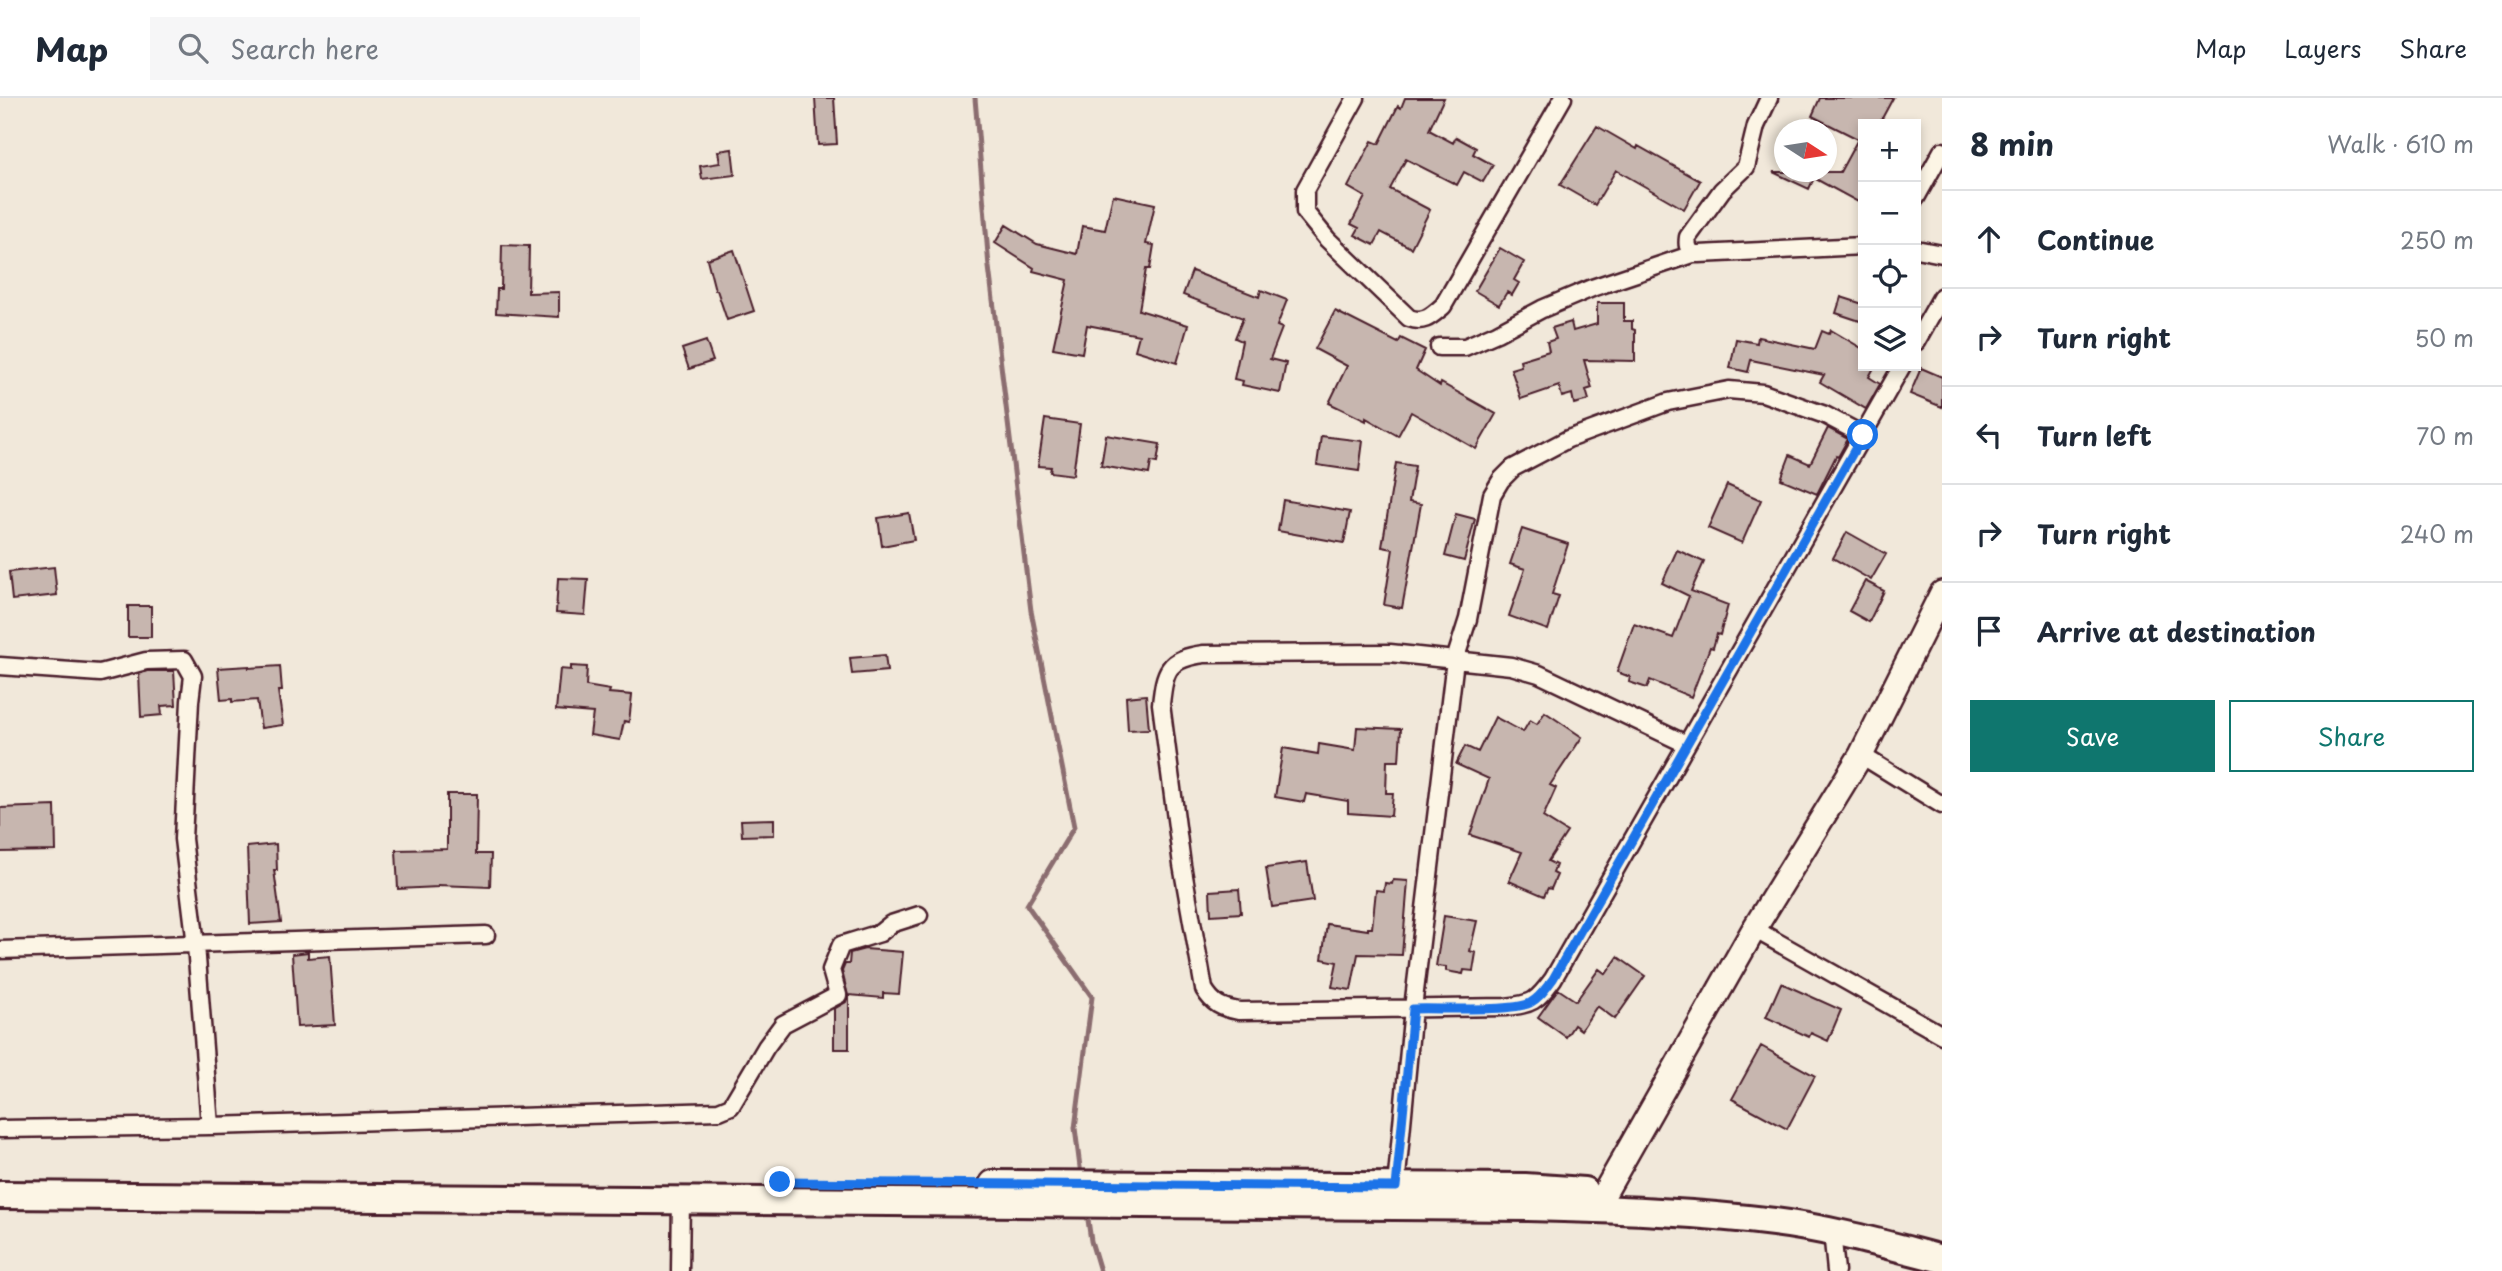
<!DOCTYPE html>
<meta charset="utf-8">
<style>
:root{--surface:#fff;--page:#f6f6f7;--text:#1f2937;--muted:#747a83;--line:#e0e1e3;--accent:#0f766e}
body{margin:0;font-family:"Playpen Sans",sans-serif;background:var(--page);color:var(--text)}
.controls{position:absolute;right:21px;top:21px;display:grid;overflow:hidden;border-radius:0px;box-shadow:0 4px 10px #0003}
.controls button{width:63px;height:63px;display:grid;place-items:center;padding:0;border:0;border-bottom:2px solid var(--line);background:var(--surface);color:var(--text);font:35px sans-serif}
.compass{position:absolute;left:1774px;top:21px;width:63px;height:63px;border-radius:50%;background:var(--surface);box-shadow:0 4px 10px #0003;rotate:102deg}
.stop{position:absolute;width:21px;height:21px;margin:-16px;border:5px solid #1a73e8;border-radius:50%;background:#fff}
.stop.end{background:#1a73e8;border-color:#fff;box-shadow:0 2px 7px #0008}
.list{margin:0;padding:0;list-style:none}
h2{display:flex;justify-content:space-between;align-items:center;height:91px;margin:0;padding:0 28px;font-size:30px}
h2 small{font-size:23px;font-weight:400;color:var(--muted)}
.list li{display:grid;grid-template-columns:46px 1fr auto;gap:21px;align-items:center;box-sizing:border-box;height:98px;padding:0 28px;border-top:2px solid var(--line)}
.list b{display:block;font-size:26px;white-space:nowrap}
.list em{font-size:23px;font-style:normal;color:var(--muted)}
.actions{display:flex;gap:14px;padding:21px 28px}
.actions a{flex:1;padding:16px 0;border:2px solid var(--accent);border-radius:0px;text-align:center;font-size:24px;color:var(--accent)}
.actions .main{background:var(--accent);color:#fff}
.icon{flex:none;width:38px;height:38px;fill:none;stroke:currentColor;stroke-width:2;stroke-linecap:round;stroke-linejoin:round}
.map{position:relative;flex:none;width:1942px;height:1173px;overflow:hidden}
header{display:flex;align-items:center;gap:42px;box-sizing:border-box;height:98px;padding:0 35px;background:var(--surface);border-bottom:2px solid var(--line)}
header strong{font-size:33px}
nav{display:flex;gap:38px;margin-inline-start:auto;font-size:24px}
.search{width:490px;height:63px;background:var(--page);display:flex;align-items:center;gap:18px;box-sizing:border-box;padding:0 24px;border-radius:0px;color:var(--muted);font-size:26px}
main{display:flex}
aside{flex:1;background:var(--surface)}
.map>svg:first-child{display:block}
</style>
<header>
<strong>Map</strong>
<div class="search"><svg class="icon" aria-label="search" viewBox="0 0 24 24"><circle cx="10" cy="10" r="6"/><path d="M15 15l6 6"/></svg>Search here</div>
<nav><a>Map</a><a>Layers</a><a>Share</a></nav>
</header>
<main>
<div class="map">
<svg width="1942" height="1173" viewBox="0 0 1942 1173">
<rect width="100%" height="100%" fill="#f1e8da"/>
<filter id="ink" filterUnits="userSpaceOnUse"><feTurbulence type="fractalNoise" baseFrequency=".0143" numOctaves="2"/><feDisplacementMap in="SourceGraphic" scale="14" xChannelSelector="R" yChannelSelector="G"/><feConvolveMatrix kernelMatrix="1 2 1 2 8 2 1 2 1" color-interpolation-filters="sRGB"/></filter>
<g filter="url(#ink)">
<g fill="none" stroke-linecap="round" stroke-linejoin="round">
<!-- stream -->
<path stroke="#8b6d6f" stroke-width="5" d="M975,0L989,169L1031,513L1074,729L1027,807L1092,899L1075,1030L1081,1077
M1087,1115L1091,1143L1100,1173"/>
</g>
<!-- building -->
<path fill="#c7b6af" stroke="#4a1f2b" stroke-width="2" d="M815,0H834L837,46L818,47Z
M1405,0H1444L1429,32L1453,45L1456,39L1476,50L1473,56L1493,67L1483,84L1464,74L1457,87L1406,61L1390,91L1430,112L1411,150L1381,134L1374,147L1355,137L1359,130L1351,126L1365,99L1348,89L1372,43L1379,46L1398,8L1401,10Z
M1820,0H1893L1879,26H1863V95L1858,104L1814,80L1809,91L1773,74H1840L1858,41L1812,18Z
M1597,28L1637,51L1638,48L1700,83L1684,111L1616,72L1595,107L1560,87Z
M732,51L735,77L702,81L700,68L720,65L718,53Z
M1113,97L1155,106L1146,146L1154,147L1150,171H1146L1139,212L1188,227L1177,265L1135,252L1139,237L1087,227L1082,255L1053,250L1068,182L1033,173L1034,170L995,145L1006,127L1037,146L1077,156L1082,128L1105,132Z
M502,147L529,148L528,195L559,194V219L496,215L497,191H501Z
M1500,150L1524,164L1514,182L1519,185L1512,197L1507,194L1499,207L1475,193Z
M734,152L754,213L727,222L717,192H715L707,161Z
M1192,173L1259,199L1261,192L1287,202L1277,228L1282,230L1270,261L1286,265L1280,295L1242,287L1243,283L1234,281L1242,243L1235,240L1243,220L1183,197Z
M1841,199L1863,206V224L1836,215Z
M1597,205H1624V223H1632V231L1635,232V263L1584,262L1592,290L1586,292L1589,302L1574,306L1572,296L1562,299L1559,288L1521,301L1511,271L1521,268L1520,262L1549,253L1547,244L1556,241L1552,230L1571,224L1573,233L1597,226Z
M1335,213L1398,245L1401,240L1425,252L1416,272L1440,288L1441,285L1496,316L1476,351L1411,314L1398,338L1366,320V323L1329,305L1347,268L1315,251Z
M1831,232L1863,251V268H1875L1869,279L1880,286L1866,311L1820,284L1824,277L1751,262L1748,274L1730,270L1736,241L1757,245L1758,239L1815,251L1822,233L1829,236Z
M706,243L713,263L689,271L682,251Z
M1921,270L1942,279V309L1910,296Z
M1045,321L1080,326L1073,377L1050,374L1051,369L1038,368Z
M1828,330L1848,341L1838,359L1836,358L1817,396L1781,381L1790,357L1810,366Z
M1106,337L1160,346L1157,365L1151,364L1149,376L1101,368Z
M1321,338L1363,343L1359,373L1317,367Z
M1396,365L1415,368L1409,404L1421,406L1402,510L1384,507L1393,451L1382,449Z
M1727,387L1761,402L1742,445L1708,430Z
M1283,402L1350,414L1344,445L1278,433Z
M909,415L914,442L882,448L878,420Z
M1456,416L1475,421L1464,463L1445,458Z
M1522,431L1568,446L1552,496L1559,498L1548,532L1509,518L1525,471L1510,466Z
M1847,434L1886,456L1871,482L1833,460Z
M1677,452L1704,464L1691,493L1728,507L1720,537L1717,536L1713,550L1710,549L1691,599L1650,582L1647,590L1629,584L1630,579L1617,574L1634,526L1673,540L1689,498L1662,485Z
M54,469L57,497L12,502L9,474Z
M558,480L588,481L585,517L556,515Z
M1865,483L1884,493L1869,524L1849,513Z
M128,508H151V539H128Z
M885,557L887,573L852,576L850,560Z
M249,568V570L280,568L282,593H278L283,627L261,630L257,602L232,604V601L221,602L218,570Z
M571,568L587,569L586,588L610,592L609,595L632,597L629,624L624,623L620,642L590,637L593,615L556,612L560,571L571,572Z
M147,573H174L176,607L161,608L162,617L141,619L139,576Z
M1146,597L1149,631L1128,632L1126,599Z
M1545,614L1582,639L1550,687L1556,690L1543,719L1567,734L1548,763L1556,767L1553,775L1557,777L1551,791L1548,790L1544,798L1509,783L1522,754L1470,737L1489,681L1456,666L1465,648L1478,654L1495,619L1523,634L1530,622L1537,626Z
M1357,629L1401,631L1399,663H1387L1386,695H1393L1391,718L1348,715V703L1306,696L1304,704L1275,699L1283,650L1318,656L1319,646L1355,652Z
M447,696H477L476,756H491L490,789L438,787V789L398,791L396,752L447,751Z
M55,708L56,753L0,754V710Z
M774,721V737L742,738L741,722Z
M276,746L277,772H274L281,824L250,826L247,749Z
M1307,764L1313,803L1272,809L1266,770Z
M1393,782L1408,783L1402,857L1358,856L1351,892L1332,889L1337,864L1322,861L1327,826L1368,832V830H1372L1376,792L1384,793L1385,785L1392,786Z
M1239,791L1241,815L1211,817L1210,793Z
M1444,818L1477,823L1470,853L1476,855L1473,873L1464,872L1463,876L1446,873V869L1436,868Z
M865,851L903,854L899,896L883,895V900L849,897V951H834V911L846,904L848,898L842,873L845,866H849L850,855Z
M308,854V860L330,858L335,927L297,929L292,856Z
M1618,859L1645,878L1615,921L1597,908L1581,932L1574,927L1566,939L1538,919L1558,891L1576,903L1599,871L1606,876Z
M1781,885L1841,912L1828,943L1811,935L1809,939L1766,919Z
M1761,948L1815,978L1787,1031L1732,1001Z"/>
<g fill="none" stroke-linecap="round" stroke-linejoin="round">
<!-- street casing -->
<g stroke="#4a1f2b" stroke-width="21">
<path id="street" d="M1356,0L1305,92V114L1327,141L1409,220C1425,226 1432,217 1443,208L1563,0
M1769,0L1756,28L1746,69L1722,92L1688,139C1687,146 1687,150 1693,156H1699L1863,148
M1916,100L1942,53
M1916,151L1942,156
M1916,244L1942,198
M1439,249H1465L1497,235L1542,211L1592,190L1693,156
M0,568L100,575L146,563L184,562L193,578L190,603L183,741L196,847L210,1028
M1686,646L1539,576L1511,568L1390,555L1204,556C1167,561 1165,572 1161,606L1182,767L1204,891C1213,906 1221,910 1239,913L1505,909C1533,906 1536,904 1553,881L1902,268
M1861,657L1942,707
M1754,831L1942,937
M0,852L486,837
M0,1031L210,1028L719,1013L731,1008L766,949L783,926L838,897L831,872L841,847L880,835L891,826L919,817
M1396,1089L1413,910L1455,562L1468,521L1492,397L1501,382L1513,370L1568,341L1668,304L1729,292L1763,295L1825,317L1863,337
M1832,1133L1836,1173
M680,1173L681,1102"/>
</g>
<!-- secondary casing -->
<g stroke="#4a1f2b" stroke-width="28">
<path id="secondary" d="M1605,1094L1754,831L1861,657L1942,495"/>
</g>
<!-- primary casing -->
<g stroke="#4a1f2b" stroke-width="32">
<path id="primary" d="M993,1086L1525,1089L1584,1093
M0,1097L1528,1109C1610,1111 1693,1114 1774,1124C1831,1131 1887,1147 1942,1161"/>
</g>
<!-- street -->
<use href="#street" stroke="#fcf5e5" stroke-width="16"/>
<!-- secondary -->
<use href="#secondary" stroke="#fcf5e5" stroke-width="23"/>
<!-- primary -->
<use href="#primary" stroke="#fcf5e5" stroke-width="26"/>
</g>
</g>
<g fill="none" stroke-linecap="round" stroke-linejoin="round" filter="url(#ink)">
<!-- route -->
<path stroke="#1a73e8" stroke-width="9" d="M780,1084L1396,1089L1413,911C1437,910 1512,914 1530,905C1540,900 1546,890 1553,881L1863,337"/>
</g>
</svg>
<div class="controls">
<button>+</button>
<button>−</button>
<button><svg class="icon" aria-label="locate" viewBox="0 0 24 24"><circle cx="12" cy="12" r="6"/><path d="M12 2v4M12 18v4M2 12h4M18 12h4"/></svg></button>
<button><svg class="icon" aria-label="layers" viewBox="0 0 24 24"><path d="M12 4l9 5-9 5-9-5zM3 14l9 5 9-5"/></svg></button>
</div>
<svg class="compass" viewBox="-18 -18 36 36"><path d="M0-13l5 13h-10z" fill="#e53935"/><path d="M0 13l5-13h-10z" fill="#747a83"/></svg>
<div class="stop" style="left:1863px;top:337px"></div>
<div class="stop end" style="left:780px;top:1084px"></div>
</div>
<aside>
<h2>8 min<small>Walk · 610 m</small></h2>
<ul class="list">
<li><svg class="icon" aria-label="ahead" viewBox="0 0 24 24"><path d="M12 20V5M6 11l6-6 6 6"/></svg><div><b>Continue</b></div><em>250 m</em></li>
<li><svg class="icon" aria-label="right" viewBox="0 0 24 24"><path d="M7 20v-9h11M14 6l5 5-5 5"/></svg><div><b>Turn right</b></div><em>50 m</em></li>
<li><svg class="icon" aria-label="left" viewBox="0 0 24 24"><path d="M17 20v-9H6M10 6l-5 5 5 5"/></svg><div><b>Turn left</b></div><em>70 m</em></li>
<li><svg class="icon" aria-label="right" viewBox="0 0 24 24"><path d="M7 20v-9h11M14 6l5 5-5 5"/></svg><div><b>Turn right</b></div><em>240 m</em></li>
<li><svg class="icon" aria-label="arrive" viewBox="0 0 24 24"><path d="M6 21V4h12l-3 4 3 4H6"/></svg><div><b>Arrive at destination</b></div></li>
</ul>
<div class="actions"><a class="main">Save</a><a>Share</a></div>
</aside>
</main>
